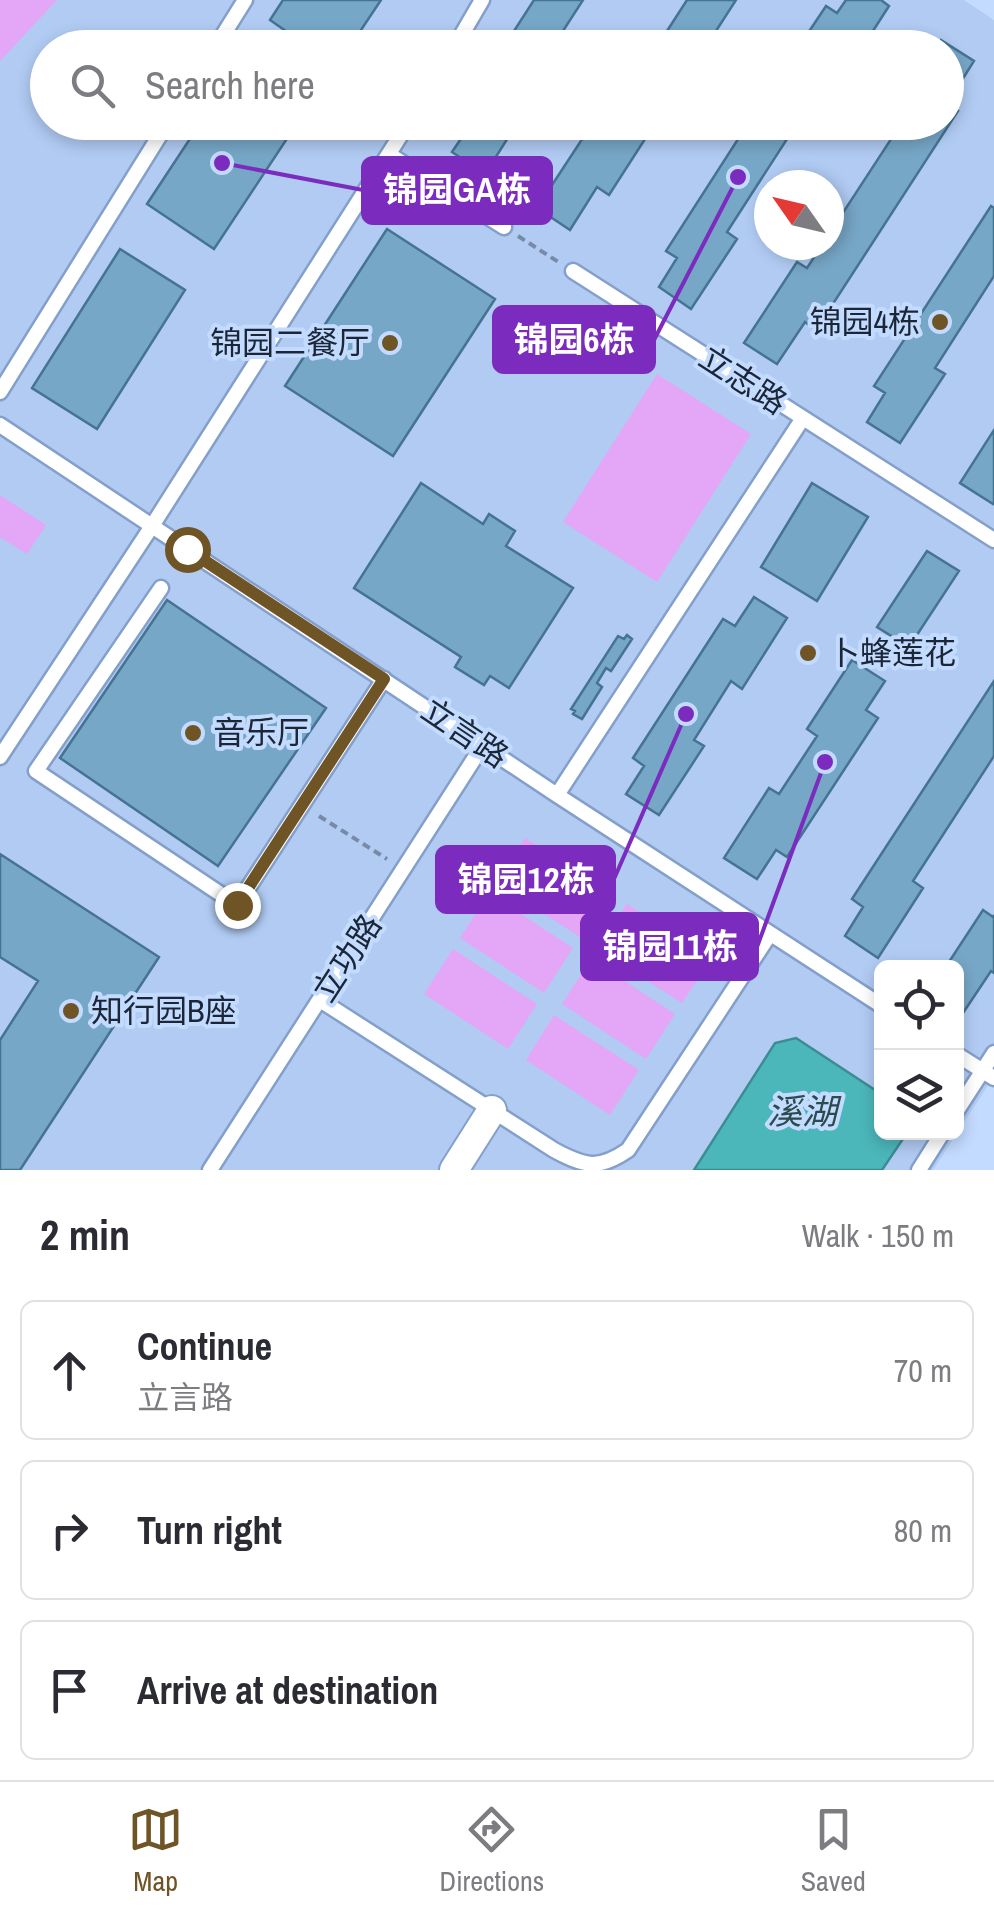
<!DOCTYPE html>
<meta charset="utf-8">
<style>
:root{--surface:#fff;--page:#f2f2f3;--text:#2b2b33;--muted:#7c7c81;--line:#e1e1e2;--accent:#6f5426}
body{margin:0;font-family:"Archivo Narrow","Noto Sans SC",sans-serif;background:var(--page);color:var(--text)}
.controls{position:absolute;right:30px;bottom:30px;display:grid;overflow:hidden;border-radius:15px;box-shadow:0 5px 15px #0003}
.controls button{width:90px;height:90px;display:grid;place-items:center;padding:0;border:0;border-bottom:2px solid var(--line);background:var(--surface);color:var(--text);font:50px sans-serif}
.compass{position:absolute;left:754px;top:170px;width:90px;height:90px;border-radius:50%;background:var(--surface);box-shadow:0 5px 15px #0003;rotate:304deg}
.stop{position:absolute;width:30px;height:30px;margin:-22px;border:8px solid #6f5426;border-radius:50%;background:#fff}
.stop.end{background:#6f5426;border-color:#fff;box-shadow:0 2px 10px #0008}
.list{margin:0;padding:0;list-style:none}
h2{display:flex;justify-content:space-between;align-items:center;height:130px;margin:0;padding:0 40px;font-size:42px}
h2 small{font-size:32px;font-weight:400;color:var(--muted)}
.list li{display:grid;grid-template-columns:65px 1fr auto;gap:30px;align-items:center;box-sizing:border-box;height:140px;margin:0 20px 20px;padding:0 20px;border:2px solid var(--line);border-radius:15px}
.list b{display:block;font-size:38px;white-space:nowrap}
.list p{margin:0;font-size:32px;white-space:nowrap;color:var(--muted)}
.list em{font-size:32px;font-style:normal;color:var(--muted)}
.icon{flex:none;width:55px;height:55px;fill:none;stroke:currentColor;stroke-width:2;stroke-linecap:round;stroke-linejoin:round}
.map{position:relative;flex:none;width:994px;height:1170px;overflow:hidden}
.search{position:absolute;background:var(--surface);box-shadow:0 5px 15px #0003;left:30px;right:30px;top:30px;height:110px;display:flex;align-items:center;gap:25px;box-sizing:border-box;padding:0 35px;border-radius:55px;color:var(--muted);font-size:38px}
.sheet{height:610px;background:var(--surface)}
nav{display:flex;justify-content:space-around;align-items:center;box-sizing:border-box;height:140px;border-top:2px solid var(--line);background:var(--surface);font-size:28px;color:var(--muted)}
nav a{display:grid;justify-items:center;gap:5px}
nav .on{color:var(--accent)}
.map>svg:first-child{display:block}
</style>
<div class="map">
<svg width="994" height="1170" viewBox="0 0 994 1170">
<rect width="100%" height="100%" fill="#c3dbff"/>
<!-- built -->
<path fill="#b1cbf3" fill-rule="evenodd" d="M0,0H964L994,20V1076L933,1170H0ZM48,48H946V122H48ZM769,185H829V245H769ZM882,968H956V1132H882Z"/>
<!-- green -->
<path fill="#e4a6f6" d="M0,0H57L0,61Z
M657,374L751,434L657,582L563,522Z
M0,495L46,525L27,554L0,537Z
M525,838L609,893L580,937L496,883Z
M489,893L573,948L544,993L460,938Z
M627,904L711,959L682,1003L598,949Z
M453,949L537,1004L508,1049L424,994Z
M591,959L675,1014L646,1059L562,1004Z
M554,1015L639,1070L610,1115L526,1060Z"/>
<!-- water -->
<path fill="#4bb7bb" stroke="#3d8c93" stroke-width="2.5" d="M796,1038L881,1094L882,1132L907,1133L882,1170H694L775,1043Z"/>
<!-- building -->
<path fill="#77a7c7" stroke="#457392" stroke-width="2.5" d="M283,0H381L349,48H310L270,20Z
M534,0H583L552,48H503Z
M687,0H736L705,48H656Z
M846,0H881L889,6L862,48H798L826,6L837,13Z
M259,36L277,48H251Z
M941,40L974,61L947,104L958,111L816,330L805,322L777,364L744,343L797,262L807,268L822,245H829V234L899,127L891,122H946V48H936Z
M201,122H298L214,249L147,204Z
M469,122H518L485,174L452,152L471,124Z
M607,122H656L609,195L597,187L570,230L537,208L590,127L600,134Z
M749,122H798L727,232L737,239L691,309L659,287L677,258L666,251Z
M991,206L994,208V276L935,368L945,374L900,443L867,422L885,393L874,386Z
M387,229L495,299L393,456L285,386Z
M120,249L185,290L97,429L32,388Z
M994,430V502L993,504L960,483Z
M421,483L483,524L489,514L515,531L506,546L573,588L509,688L490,676L484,685L455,667L461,657L354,588Z
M812,483L868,517L817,601L761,567Z
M927,551L959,571L909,647L877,627Z
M754,597L787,618L742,689L731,681L694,740L704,746L659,815L626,794L644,766L633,758L723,619L735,626Z
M167,600L326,708L218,866L60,758Z
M627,635L632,639L611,671L606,668L597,683L602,687L582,719L573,714L575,711L571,709L618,636L624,639Z
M852,660L885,681L866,710L878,718L787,857L776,850L757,879L724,858L769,788L779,794L817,736L807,729Z
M994,681V756L913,881L923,888L878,958L845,936L863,907L852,899Z
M0,854L159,957L20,1170H0V1040L38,981L0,957Z
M983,910L993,917L994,915V973L991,971L963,1013L956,1009V968H945Z"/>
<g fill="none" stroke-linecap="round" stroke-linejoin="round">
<!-- lane casing -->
<g stroke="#84a0ca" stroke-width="19">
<path id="lane" d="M215,48L245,0
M454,48L482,0
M390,155L504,227
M573,271L994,540
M0,392L168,122
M0,425L557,795L882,1006
M161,588L36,771L237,905L384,679
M0,757L152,526L409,122
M557,795L803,418
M320,1000L554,1150C585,1167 599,1170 628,1150L770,934
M956,1054L994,1078
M956,1112L994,1053
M210,1170L483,745
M919,1170L943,1132"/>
</g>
<!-- street casing -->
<g stroke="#84a0ca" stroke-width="32">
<path id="street" d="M454,1170L492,1110"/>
</g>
<!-- path -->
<path stroke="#788aa6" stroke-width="4" stroke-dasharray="8 5" stroke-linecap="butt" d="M518,236L560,263
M319,816L387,859"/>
<!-- lane -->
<use href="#lane" stroke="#fff" stroke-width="14"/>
<!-- street -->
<use href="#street" stroke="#fff" stroke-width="28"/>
</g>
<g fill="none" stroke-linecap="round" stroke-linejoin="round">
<!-- route -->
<path stroke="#6f5426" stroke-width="12" d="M187,549L384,679L237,905"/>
</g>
<!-- markers -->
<g fill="#6f5426" stroke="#c3dbff" stroke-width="4">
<circle cx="940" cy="322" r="10"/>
<circle cx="390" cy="343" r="10"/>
<circle cx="808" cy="653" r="10"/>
<circle cx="193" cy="733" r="10"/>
<circle cx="71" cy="1011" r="10"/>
</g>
<g text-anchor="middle" stroke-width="8" stroke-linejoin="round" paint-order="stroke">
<!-- poi labels -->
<g font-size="32" fill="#1b2637" stroke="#c3dbff" text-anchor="start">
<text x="920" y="333" text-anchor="end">锦园4栋</text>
<text x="370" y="354" text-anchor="end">锦园二餐厅</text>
<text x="828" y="664">卜蜂莲花</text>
<text x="213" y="744">音乐厅</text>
<text x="91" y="1022">知行园B座</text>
</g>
<!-- street labels -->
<g font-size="32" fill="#1b2637" stroke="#c3dbff">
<text transform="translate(743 380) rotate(33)" y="11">立志路</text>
<text transform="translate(465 733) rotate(34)" y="11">立言路</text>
<text transform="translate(347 958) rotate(-57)" y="11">立功路</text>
</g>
<!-- water labels -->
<g font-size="35" font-style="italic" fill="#2b4c4d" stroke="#c3dbff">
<text x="802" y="1124">溪湖</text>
</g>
</g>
<!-- callouts -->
<path fill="none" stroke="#7b2cbf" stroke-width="4" d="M222 163L363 190M738 177L654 340M686 714L614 879M825 762L757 947"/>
<g fill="#7b2cbf" stroke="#c3dbff" stroke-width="4">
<circle cx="222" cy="163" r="10"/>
<circle cx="738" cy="177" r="10"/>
<circle cx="686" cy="714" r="10"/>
<circle cx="825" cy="762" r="10"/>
</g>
<g fill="#7b2cbf" stroke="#7b2cbf" stroke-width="4">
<rect x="363" y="158" width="188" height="65" rx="10"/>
<rect x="494" y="307" width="160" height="65" rx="10"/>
<rect x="437" y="847" width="177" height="65" rx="10"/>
<rect x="582" y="914" width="175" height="65" rx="10"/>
</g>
<g font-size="35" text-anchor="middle" font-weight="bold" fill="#fff">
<text x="457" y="202">锦园GA栋</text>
<text x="574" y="352">锦园6栋</text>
<text x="526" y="892">锦园12栋</text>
<text x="670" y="959">锦园11栋</text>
</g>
</svg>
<div class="controls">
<button><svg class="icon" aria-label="locate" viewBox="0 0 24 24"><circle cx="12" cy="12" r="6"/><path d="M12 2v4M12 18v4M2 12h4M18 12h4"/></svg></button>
<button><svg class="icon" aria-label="layers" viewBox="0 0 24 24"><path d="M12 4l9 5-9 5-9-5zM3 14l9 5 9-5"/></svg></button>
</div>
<svg class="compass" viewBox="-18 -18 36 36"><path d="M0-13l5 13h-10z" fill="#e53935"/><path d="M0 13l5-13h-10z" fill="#7c7c81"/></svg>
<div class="stop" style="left:187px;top:549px"></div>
<div class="stop end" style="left:237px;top:905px"></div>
<div class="search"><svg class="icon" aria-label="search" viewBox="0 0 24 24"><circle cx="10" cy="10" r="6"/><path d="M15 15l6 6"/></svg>Search here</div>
</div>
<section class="sheet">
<h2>2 min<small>Walk · 150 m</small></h2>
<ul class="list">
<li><svg class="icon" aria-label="ahead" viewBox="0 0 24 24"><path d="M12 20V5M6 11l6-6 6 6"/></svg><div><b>Continue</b><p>立言路</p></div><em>70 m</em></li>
<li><svg class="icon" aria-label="right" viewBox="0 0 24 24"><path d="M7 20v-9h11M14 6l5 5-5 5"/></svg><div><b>Turn right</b></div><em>80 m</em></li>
<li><svg class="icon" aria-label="arrive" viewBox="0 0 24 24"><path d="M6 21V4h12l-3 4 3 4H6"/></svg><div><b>Arrive at destination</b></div></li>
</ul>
</section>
<nav>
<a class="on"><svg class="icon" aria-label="map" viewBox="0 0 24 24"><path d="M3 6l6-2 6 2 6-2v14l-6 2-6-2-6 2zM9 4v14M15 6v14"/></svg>Map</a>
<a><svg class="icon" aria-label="directions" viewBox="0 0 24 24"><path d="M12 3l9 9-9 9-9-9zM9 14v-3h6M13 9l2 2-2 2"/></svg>Directions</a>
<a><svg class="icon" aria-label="saved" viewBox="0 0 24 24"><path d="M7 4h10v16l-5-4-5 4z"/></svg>Saved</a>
</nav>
